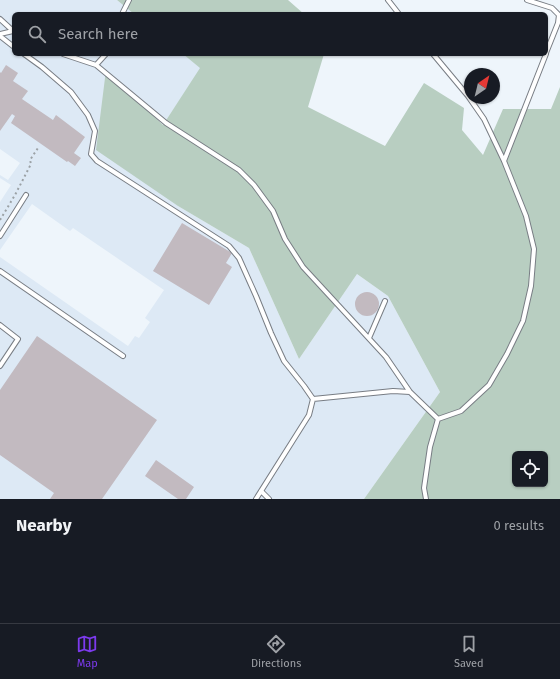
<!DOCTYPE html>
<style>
:root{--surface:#171b24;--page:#20242c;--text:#f1f3f6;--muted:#9ea1a6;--line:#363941;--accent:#7c3aed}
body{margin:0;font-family:"Fira Sans",sans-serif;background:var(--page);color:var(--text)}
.controls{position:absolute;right:12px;bottom:12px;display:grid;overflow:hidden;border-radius:6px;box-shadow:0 1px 3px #0004}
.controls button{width:36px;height:36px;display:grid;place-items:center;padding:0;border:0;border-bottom:1px solid var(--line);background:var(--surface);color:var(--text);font:20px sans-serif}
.compass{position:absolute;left:464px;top:68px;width:36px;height:36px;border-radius:50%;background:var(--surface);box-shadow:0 1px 3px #0004;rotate:35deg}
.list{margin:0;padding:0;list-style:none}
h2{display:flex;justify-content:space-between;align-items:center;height:52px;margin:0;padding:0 16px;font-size:17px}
h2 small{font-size:13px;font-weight:400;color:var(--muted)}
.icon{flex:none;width:22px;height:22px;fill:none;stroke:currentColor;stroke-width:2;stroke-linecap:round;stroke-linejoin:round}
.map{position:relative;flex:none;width:560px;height:499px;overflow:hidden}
.search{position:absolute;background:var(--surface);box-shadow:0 1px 3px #0004;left:12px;right:12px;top:12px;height:44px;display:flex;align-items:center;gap:10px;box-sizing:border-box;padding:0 14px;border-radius:6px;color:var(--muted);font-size:15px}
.sheet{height:124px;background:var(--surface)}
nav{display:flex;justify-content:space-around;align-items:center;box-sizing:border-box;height:56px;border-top:1px solid var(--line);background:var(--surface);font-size:11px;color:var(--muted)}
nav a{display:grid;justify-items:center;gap:2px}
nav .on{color:var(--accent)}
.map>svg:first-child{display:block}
</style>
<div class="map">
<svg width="560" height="499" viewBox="0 0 560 499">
<rect width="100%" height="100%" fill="#eef5fb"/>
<!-- built -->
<path fill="#dde9f5" d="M0,0H117L134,14H14V54H183L201,68L163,125L106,71L178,206L249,248L299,359L357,274L388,296L440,392L364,499H0V257L128,346L135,336L139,338L150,322L145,318L164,290L73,228L70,231L32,204L0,250V202L11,185L0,178V175L8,180L20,163L0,149Z"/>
<!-- green -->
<path fill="#b8cec1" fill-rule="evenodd" d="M117,0H288L304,14H134Z
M183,54H324L308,107L385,146L424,83L464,108L462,130L483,155L503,109H551L560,87V499H364L440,392L388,296L357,274L299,359L249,248L178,206L96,150L106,70L163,125L200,68ZM515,454H545V484H515Z"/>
<!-- building -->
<path fill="#c2bac0" d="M6,65L18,73L13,81L28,91L22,99L53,120L56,115L85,137L74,153L81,158L75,166L68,161L67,162L11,123L15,116L12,114L0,131V72L1,73Z
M182,223L232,253L226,263L232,267L209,305L153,271Z
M355 304a12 12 0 1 1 24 0a12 12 0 1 1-24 0Z
M37,336L157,420L102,499H50L54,493L0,455V390Z
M156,460L194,487L186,499H178L145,476Z"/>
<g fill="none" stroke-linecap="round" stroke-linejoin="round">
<!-- service casing -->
<g stroke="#787d84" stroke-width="6">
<path id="service" d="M388,0L399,14
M527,0L552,8L559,15L558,23L546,53
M122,14L129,0
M0,19L12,30
M0,34L13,31
M0,36L14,47
M24,54L42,67L71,92L88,115L95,131L91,154L97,161L229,246L239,258L256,296L271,333L284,361L304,386L313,399L309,415L256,499
M63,54L96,65L166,123L239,170L254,185L273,211L285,239L303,267L386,357L410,392L438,419L430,447L424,488L426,499
M433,54L468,96L484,119L504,161L526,216L534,249L531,286L523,321L507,354L489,385L461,411L438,419
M96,65L106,54
M504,161L546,54
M0,236L26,195
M0,271L123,356
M0,325L18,339L0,366
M369,338L385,301
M313,399L393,391L410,392
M261,491L269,499"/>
</g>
<!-- path -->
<path stroke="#9ba1a5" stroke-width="2" stroke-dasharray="2 3" stroke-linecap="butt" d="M0,220L15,195L31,164L30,160L38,148"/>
<!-- service -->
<use href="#service" stroke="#fff" stroke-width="4"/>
</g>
</svg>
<div class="controls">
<button><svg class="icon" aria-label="locate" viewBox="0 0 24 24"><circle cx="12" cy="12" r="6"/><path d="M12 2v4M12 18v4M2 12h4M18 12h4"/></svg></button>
</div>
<svg class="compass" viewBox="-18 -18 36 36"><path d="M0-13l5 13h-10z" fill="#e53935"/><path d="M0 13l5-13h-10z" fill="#9ea1a6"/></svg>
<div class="search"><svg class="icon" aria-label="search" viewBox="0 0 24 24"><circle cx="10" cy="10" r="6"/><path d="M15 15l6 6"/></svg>Search here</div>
</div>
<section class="sheet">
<h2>Nearby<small>0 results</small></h2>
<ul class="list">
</ul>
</section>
<nav>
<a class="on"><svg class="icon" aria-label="map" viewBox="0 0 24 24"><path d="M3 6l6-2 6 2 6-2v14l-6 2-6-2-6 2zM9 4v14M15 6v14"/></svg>Map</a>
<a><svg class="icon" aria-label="directions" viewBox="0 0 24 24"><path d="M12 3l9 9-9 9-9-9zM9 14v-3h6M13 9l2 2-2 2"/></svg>Directions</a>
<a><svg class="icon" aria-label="saved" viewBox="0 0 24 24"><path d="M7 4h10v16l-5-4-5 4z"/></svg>Saved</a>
</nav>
